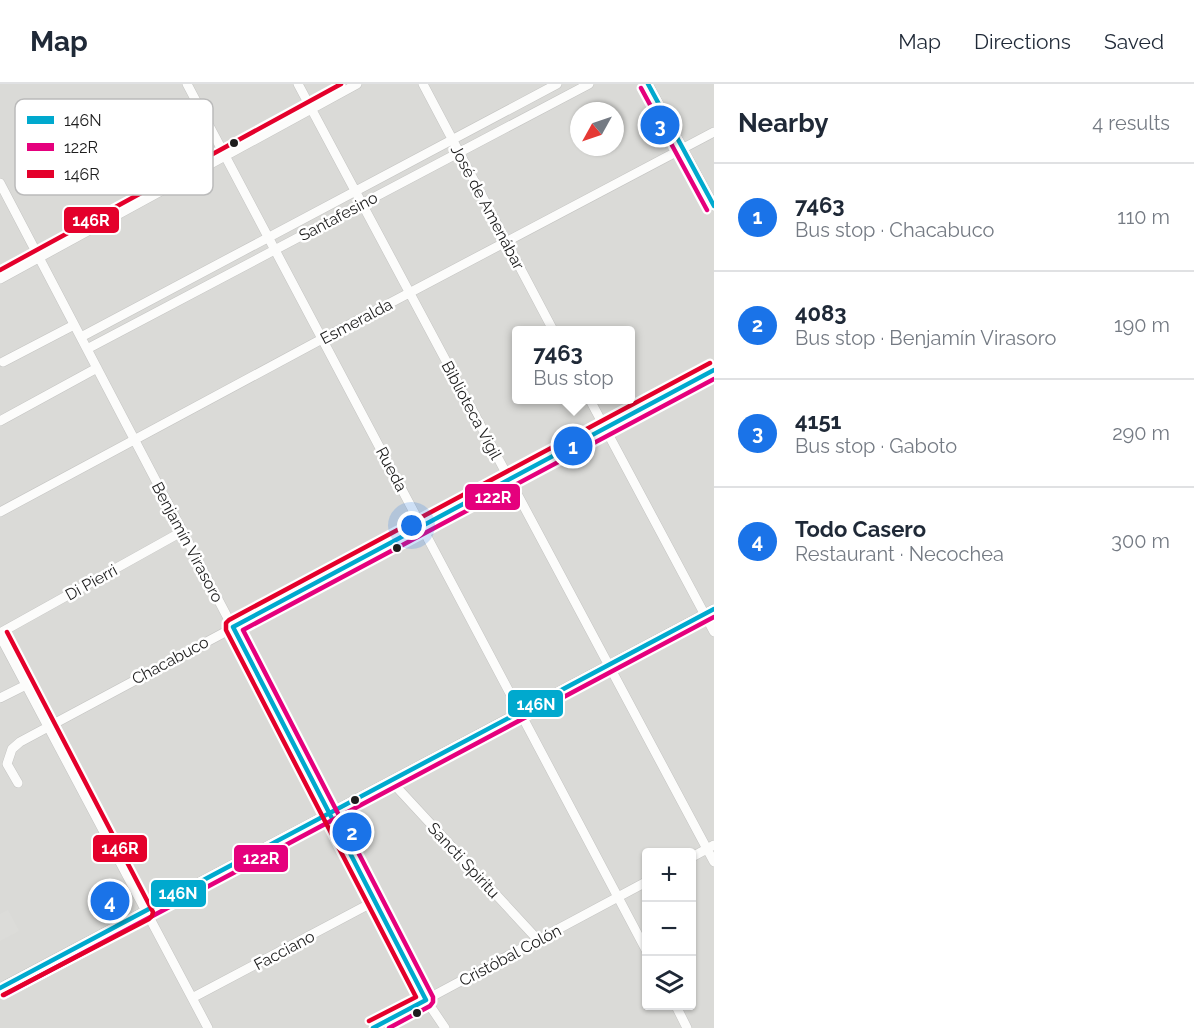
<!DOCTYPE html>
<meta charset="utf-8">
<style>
:root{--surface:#fff;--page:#f2f2f3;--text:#1f2937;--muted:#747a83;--line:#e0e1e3;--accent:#1a73e8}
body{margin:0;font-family:Raleway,sans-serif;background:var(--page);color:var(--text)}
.controls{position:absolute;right:18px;bottom:18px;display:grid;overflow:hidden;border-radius:6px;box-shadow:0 2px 4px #0004}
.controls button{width:54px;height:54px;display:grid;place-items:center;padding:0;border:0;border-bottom:2px solid var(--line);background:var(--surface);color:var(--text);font:30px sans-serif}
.compass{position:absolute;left:570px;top:18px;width:54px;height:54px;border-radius:50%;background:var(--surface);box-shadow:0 2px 4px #0004;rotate:230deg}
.you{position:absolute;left:412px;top:442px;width:21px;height:21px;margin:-15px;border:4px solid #fff;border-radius:50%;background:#1a73e8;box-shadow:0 0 0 9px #1a73e833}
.badge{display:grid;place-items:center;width:39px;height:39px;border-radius:50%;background:var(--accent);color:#fff;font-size:20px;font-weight:700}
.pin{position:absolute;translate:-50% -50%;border:3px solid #fff;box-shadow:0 2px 6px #0006}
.popup{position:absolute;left:512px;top:242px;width:123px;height:78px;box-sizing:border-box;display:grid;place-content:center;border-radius:6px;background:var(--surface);filter:drop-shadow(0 2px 4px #0005);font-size:20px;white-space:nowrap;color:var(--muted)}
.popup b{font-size:22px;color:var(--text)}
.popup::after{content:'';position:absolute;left:50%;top:100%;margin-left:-12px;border:12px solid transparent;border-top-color:var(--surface)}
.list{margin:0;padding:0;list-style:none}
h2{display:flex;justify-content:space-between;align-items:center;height:78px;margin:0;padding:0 24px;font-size:26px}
h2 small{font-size:20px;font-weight:400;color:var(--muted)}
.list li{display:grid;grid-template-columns:39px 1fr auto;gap:18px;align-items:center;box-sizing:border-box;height:108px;padding:0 24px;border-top:2px solid var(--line)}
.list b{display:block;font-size:22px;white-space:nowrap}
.list p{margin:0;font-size:20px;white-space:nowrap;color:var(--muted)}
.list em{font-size:20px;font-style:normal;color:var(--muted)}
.icon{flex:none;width:33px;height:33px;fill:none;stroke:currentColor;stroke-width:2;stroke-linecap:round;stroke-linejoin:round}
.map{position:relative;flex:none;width:714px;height:944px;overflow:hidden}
header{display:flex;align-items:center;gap:36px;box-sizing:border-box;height:84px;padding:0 30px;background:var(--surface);border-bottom:2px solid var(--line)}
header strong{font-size:28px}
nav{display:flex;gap:33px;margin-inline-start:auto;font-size:21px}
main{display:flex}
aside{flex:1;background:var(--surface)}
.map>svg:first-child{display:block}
</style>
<header>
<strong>Map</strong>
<nav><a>Map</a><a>Directions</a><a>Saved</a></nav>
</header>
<main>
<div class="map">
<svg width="714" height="944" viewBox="0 0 714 944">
<rect width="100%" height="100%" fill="#ebebe6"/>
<!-- residential -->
<path fill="#dadad7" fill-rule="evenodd" d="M0,0H714V944H0ZM579,27H615V63H579ZM516,246H630V316H516ZM646,768H692V922H646Z"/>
<!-- parking -->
<path fill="#dcdcd9" d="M8,826L19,847L0,857V830Z"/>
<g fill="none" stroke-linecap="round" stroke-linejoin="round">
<!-- minor casing -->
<g stroke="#c4c4c2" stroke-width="10">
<path id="minor" d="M187,0L646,866
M298,0L714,778
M423,0L553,246
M648,0L714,122
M0,99L330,729L426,916L445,944
M0,195L357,0
M81,253L557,0
M87,265L589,0
M3,278L74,241
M590,316L714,548
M0,337L97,284
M0,428L322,255L714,48
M0,549L183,447
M0,552L208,944
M0,614L26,601
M391,697L538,856
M18,699L7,680L12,665L20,658L714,286
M692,773L714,761
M0,904L714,525
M192,914L375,817
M676,922L687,944
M373,944L646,798"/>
</g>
<!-- minor -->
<use href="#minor" stroke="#fcfcfb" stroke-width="9"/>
<!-- bus-1 casing -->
<g stroke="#fff" stroke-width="9">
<path id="bus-1" d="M648,0L714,122
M0,904L714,525
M373,944L426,916L233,543L714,286"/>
</g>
<!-- bus-2 casing -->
<g stroke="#fff" stroke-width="9">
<path id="bus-2" d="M641,4L707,126
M4,911L714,533
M389,944L430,922L433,918V913L243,546L714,295"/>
</g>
<!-- bus-3 casing -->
<g stroke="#fff" stroke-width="9">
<path id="bus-3" d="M0,186L341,0
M3,911L149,835L152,832L153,828L7,548
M369,937L416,913L226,546V539L229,536L710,279"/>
</g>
<!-- bus-1 -->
<use href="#bus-1" stroke="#00a9ce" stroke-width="4.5"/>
<!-- bus-2 -->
<use href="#bus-2" stroke="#e5007d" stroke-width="4.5"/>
<!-- bus-3 -->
<use href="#bus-3" stroke="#e4002b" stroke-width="4.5"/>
</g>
<!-- markers -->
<g fill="#1d1d1d" stroke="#fff" stroke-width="2">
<circle cx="234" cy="59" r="5"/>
<circle cx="397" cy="464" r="5"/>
<circle cx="355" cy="716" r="5"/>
<circle cx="417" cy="929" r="5"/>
</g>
<g text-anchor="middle" stroke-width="5" stroke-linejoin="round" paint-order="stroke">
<!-- street labels -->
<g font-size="16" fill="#1d1d1d" stroke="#fff">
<text transform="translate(488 123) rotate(62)" y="6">José de Amenábar</text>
<text transform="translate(338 132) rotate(-28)" y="6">Santafesino</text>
<text transform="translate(356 237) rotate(-28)" y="6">Esmeralda</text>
<text transform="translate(472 326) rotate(62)" y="6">Biblioteca Vigil</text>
<text transform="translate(392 385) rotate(62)" y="6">Rueda</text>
<text transform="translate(188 458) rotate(62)" y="6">Benjamín Virasoro</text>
<text transform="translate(91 498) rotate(-29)" y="6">Di Pierri</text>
<text transform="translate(170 576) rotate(-28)" y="6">Chacabuco</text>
<text transform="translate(464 776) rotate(47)" y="6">Sancti Spiritu</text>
<text transform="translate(284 866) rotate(-28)" y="6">Facciano</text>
<text transform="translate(510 871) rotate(-28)" y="6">Cristóbal Colón</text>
</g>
</g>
<!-- legend -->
<rect x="15" y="15" width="198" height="96" rx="9" fill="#fff" stroke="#bbb" stroke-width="1.5"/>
<rect x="27" y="32" width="27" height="8" fill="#00a9ce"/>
<rect x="27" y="59" width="27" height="8" fill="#e5007d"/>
<rect x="27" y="86" width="27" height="8" fill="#e4002b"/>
<g font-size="16" fill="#1d1d1d">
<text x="64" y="42">146N</text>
<text x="64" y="69">122R</text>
<text x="64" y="96">146R</text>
</g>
<g stroke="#fff" stroke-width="2">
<rect x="63" y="122" width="57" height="28" rx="6" fill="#e4002b"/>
<rect x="464" y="399" width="57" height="28" rx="6" fill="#e5007d"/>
<rect x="507" y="605" width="57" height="29" rx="6" fill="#00a9ce"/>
<rect x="92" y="750" width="56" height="29" rx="6" fill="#e4002b"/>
<rect x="233" y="760" width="56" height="29" rx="6" fill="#e5007d"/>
<rect x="150" y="795" width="57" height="29" rx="6" fill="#00a9ce"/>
</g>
<g font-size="16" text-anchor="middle" font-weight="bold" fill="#fff">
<text x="91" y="142">146R</text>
<text x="493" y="419">122R</text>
<text x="536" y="626">146N</text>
<text x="120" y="770">146R</text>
<text x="261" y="780">122R</text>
<text x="178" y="815">146N</text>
</g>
</svg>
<div class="controls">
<button>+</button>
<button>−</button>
<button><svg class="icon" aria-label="layers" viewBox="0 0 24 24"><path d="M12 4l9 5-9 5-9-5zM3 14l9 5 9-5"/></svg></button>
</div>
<svg class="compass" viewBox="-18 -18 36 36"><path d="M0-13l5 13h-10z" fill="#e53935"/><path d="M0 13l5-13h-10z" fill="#747a83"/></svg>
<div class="you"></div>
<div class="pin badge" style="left:573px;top:362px">1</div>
<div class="popup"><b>7463</b>Bus stop</div>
<div class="pin badge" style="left:352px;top:748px">2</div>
<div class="pin badge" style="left:660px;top:41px">3</div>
<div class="pin badge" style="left:110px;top:817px">4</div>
</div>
<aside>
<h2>Nearby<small>4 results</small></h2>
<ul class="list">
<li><span class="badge">1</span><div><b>7463</b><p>Bus stop · Chacabuco</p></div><em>110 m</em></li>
<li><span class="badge">2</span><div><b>4083</b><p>Bus stop · Benjamín Virasoro</p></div><em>190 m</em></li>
<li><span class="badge">3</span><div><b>4151</b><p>Bus stop · Gaboto</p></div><em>290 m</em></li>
<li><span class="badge">4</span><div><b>Todo Casero</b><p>Restaurant · Necochea</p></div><em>300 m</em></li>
</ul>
</aside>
</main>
